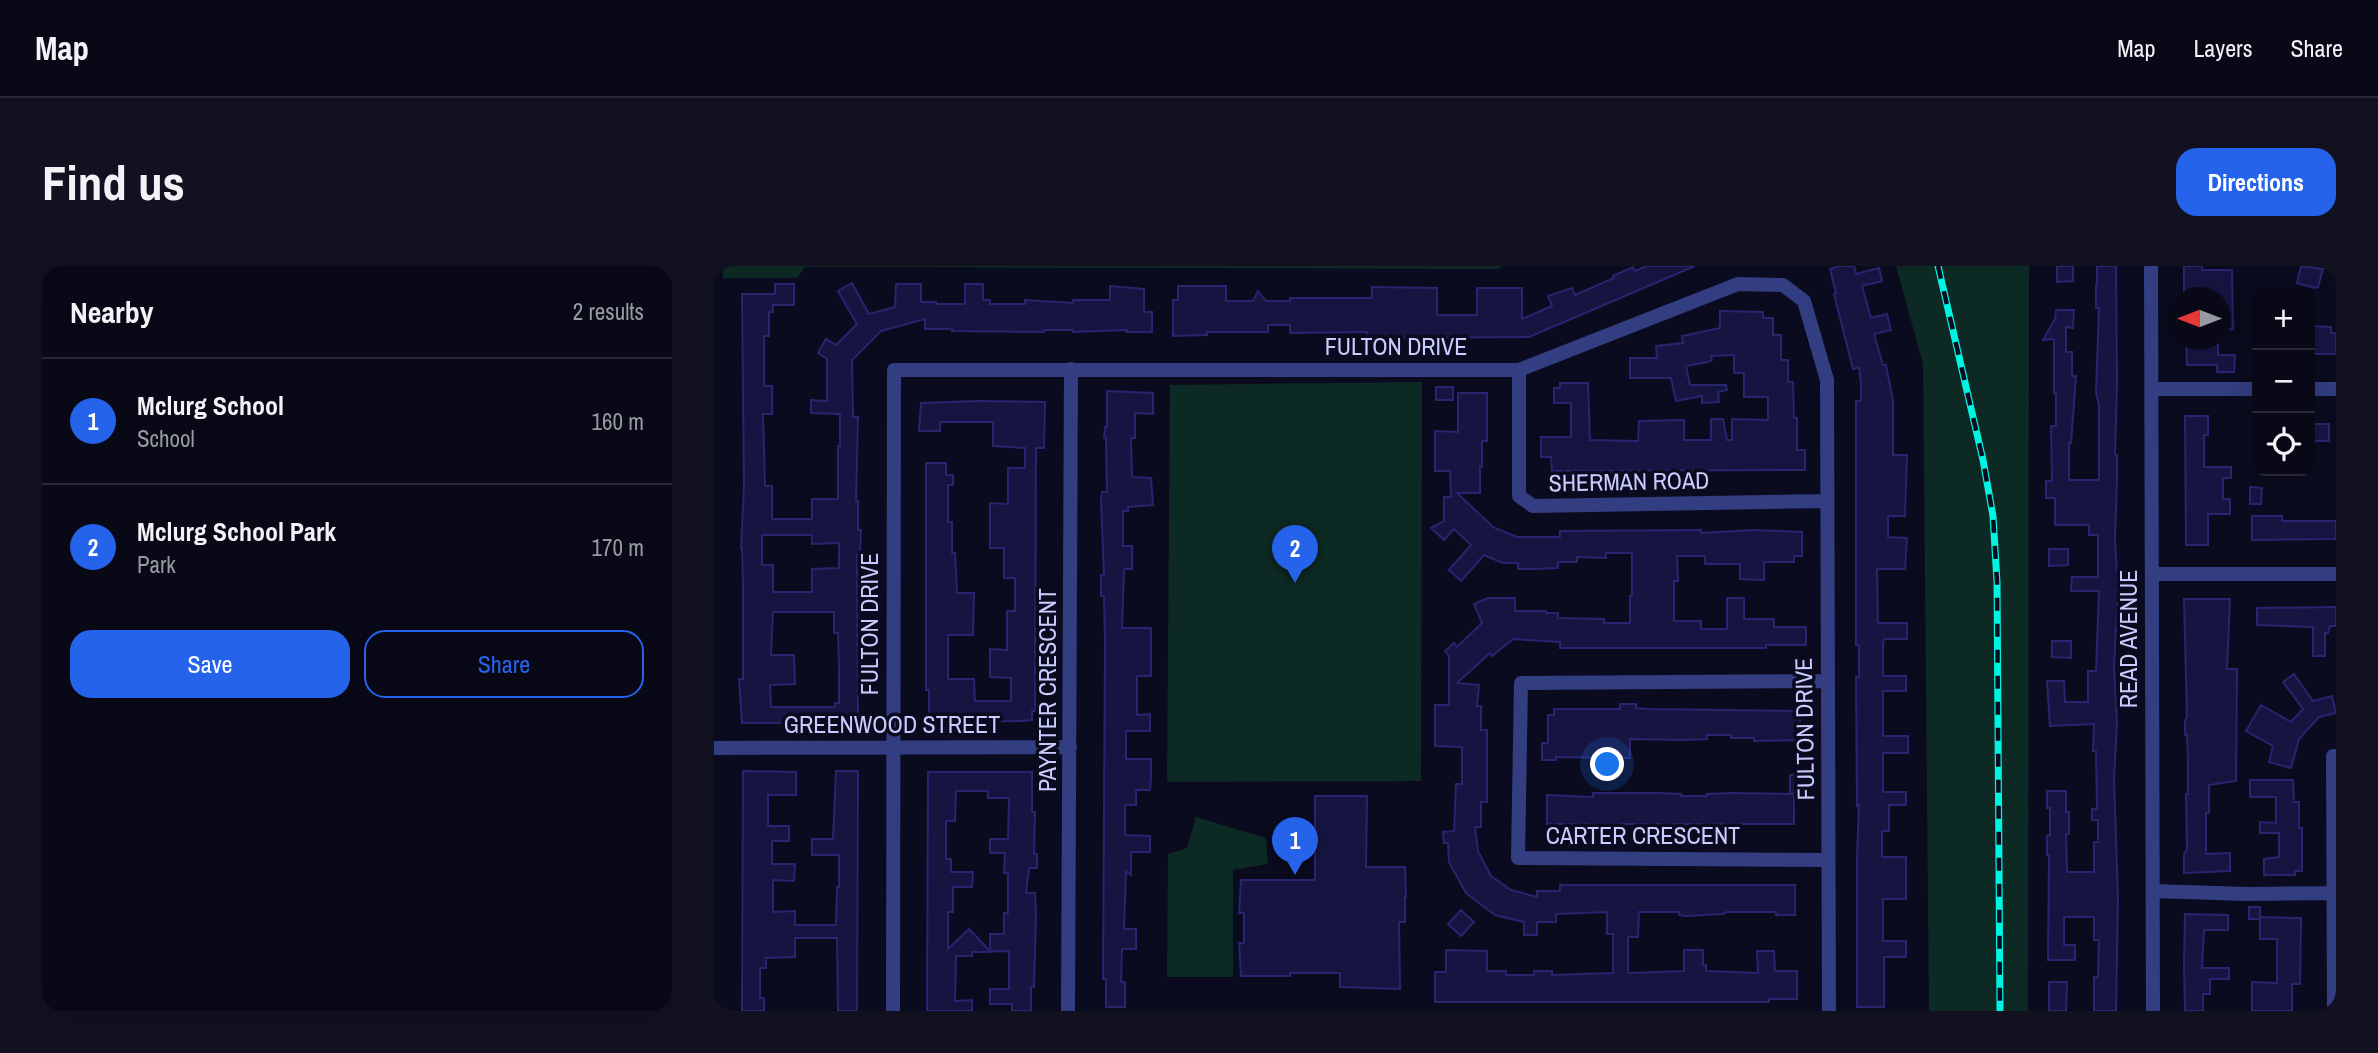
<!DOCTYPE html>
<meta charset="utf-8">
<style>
:root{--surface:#080817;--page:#111120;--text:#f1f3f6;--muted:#989aa1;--line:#292936;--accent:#2563eb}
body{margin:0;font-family:"Archivo Narrow",sans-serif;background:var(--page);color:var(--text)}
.controls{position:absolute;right:21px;top:21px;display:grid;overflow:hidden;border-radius:14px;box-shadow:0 7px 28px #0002}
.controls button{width:63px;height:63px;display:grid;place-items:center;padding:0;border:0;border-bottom:2px solid var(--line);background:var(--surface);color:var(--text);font:35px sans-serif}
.compass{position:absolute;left:1454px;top:21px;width:63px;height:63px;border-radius:50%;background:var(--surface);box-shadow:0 7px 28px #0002;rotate:270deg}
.you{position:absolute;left:894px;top:499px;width:24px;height:24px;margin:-18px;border:5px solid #fff;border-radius:50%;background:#1a73e8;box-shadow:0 0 0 10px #1a73e833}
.badge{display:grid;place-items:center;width:46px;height:46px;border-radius:50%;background:var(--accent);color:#fff;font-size:23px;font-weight:700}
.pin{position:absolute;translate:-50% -58px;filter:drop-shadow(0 2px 4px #0008)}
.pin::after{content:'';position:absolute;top:37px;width:24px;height:21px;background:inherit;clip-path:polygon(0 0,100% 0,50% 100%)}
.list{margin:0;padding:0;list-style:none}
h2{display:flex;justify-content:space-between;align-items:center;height:91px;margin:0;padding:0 28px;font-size:30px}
h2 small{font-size:23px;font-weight:400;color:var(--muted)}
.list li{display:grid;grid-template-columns:46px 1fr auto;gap:21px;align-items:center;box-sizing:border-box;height:126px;padding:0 28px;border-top:2px solid var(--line)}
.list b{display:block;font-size:26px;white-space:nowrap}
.list p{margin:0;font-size:23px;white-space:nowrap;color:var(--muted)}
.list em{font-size:23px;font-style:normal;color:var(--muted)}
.actions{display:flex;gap:14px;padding:21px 28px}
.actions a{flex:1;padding:16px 0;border:2px solid var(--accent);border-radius:21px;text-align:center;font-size:24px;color:var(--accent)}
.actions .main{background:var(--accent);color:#fff}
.icon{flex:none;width:38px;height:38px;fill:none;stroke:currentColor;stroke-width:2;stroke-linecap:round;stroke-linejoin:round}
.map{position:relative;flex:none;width:1622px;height:745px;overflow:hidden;border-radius:21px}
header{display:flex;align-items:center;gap:42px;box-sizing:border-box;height:98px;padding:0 35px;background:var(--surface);border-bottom:2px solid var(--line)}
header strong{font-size:33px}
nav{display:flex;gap:38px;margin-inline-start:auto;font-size:24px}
.intro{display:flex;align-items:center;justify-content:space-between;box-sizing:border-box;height:168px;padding:0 42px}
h1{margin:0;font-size:49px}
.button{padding:18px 32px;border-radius:21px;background:var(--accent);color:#fff;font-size:24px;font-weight:700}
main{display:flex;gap:42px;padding:0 42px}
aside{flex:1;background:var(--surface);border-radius:21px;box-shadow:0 7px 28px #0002}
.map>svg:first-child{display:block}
</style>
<header>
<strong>Map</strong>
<nav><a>Map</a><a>Layers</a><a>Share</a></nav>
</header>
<div class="intro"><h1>Find us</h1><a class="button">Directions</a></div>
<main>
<aside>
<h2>Nearby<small>2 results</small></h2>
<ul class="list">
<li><span class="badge">1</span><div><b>Mclurg School</b><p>School</p></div><em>160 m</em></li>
<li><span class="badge">2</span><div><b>Mclurg School Park</b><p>Park</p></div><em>170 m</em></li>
</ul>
<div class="actions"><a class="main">Save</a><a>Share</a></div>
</aside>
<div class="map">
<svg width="1622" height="745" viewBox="0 0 1622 745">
<rect width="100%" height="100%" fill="#0b0b1f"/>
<!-- green -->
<path fill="#0d2924" d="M9,0H789L783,3L91,1L83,12H9Z
M1182,0H1315L1314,745H1215L1209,98Z
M708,116L707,515L453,516L456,119Z
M482,551L552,572L554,598L519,604V711H453L454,588L473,582Z"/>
<!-- building -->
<path fill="#161541" stroke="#27256f" stroke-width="2" fill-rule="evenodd" d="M933,0H981L815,71L653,72V66L576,67V59H554V66H493V69L459,70V34H464V20H512V35H539L544,25L552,35H576V32H658V21L723,22V49H763V22H808V53L838,40L834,30L858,22L861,29L900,12L899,10L919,1L921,5Z
M1125,0H1140L1142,8L1165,2L1168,15L1148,20L1157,52L1173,48L1177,64L1160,68L1169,99H1172L1179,135V189H1193L1191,250H1174V271L1193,272L1191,303H1163L1164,357H1193V373H1170L1169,379V410H1192V425H1169V470H1194V487H1169V526H1192V539H1175V565H1168V591H1192V633H1169V675H1192V691H1170V741H1143V591L1145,539L1143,540L1142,411H1145V379H1142V135H1147V118L1145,101L1139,103L1120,28L1122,27L1116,3Z
M1343,0H1359V15L1343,16Z
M1383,0H1402L1403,117L1401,189H1403V212L1401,273L1404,327L1400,401L1403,458L1400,512L1404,632L1402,745H1380V711H1384L1385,674H1380V651H1350V679H1361V694H1334L1335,589H1333V570L1336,569V542H1333V525H1352V546H1355V568H1352L1353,606H1380V576H1384V554H1378V543H1383L1382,485H1379L1380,458L1336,460L1333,415H1350L1351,436H1374V405H1382L1385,325H1357L1358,311H1384V269H1375V259H1341V232H1332V215H1338L1337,160H1342V127H1340V73L1329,74L1341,53L1342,44H1360L1359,62L1352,61V86H1358V110H1362L1357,177H1355V214H1385V139L1382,127L1385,42H1382V19H1383Z
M1470,0H1488V4H1518L1519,63L1507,64V32H1470Z
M1587,0L1609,3L1604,21L1601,22L1583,17Z
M138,17L155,48L181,41L182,18H207V36H222V38H251V18H269V34H276V38H311V34L359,37V34H396V20L430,23V46H438V66H413V64L359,66V64H330V66L238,65V63H211V53L167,65L138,94L139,151H144L142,235H144V264H147L146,289H143L144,457H28L25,413H29V316L28,282H27L30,220L28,28H61V18H80V39H59V46H55V70H50V120H58V148H49L51,220H58V253H98V233H124V180H126V148L97,147V134L113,135V93L104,87L112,73L122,79L143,58L124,25ZM48,269H98V278L125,277V302L98,303V326H59V299H48ZM59,346H120V367H124L125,400V437H121V441H57L56,419L81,418L80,389H57Z
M1006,45L1049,46V52H1059V69H1067V94H1074V116H1079L1080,152H1083V184H1091V204L838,205L837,191H827V171H857V137H840V122H846V117H874L876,174L924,175L925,155L970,154V174H997V153H1009L1013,174H1018V153L1054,154V131H1030V107H1020V89L997,90L998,94L994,96L972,100L976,119H1012L1013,124L1004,126L1005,136L988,137V130L962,135L957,112H916V92H943L942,80L969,77L968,70L1006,62Z
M1596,60L1617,61V67H1622V88H1596Z
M1472,74H1504V89H1521L1520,106H1503V99H1473Z
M722,121H739V134H722Z
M393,125L439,127V148L421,147V172H417L418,211L437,212L439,239L414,241V245H409V280H418V303H410L408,362H437V410H423V449L436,448V465H412V493H437V511L436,524H422V539H411V569L436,570V586H417V609L412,605L410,663H422V683H408L407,716H411V741H392V713H389L391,377L390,330H387V309H390L387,234L388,226H393L392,172H390L391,161H393Z
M744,127H773V175H768V201H766V227H743L779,261L803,271H846V265L987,264V267L1039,264L1088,266V290H1080V296H1050V314L1026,313V298H991V290H963L964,315H960V355H987V363H1013V332H1030V353H1060V361H1092V379H1052V382H846V376L799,373L778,390L776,387L743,417L765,419L763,440H767V464H773V536H767V561H761L764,585L777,610L797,624L823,631V625H846V619H1081V649H1062V646H1013L1008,648L972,650L965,649V646H925L924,671H914V707L970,705V684H989V699H992V705L1044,707L1043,685H1060L1061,705H1083V733H1055V736H721V706H732V684L773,685V705H792V709H820V705H838V709L899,707V668H893V646L842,648V656H823V669H810V656L781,649L752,627L735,596L734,577H730L729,566L740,565L742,518H748V481L721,480V439H735V390L731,385L740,377L743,381L768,357L760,338L774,332H801V345H832V347H844V352L890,353V357H916V330H918V287H892V292L863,291V296H844V302L821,303H804V297H789L770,289L747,315L735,304L757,279L740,263L730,274L717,262L730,255V231H737L736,205H721V165L744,166Z
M263,135L331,136L330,182H322L321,445H318V454L308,455L215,456V424H212V197H232V209H239V219H234V256H238V287H241L243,327H260L259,369H234V413H260L261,435H297V412L276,411V383L293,384V345H301V312H290V282H276V237L294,238V202H311V182L279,180V156H226V165H205L207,137Z
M1471,150H1494V169H1490V201H1517V212H1509V233H1516V248H1494V279H1472Z
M1596,158H1615V175H1596Z
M1536,221L1548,222L1547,238H1536Z
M1538,250H1568V255H1622V273L1538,274Z
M1335,283H1354V299L1335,300Z
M1470,333H1516L1513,403H1523L1522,515L1495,519V547H1492V588L1516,587V605L1470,607V588L1473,583L1472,528H1474V496L1473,469H1471V455L1473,450Z
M1622,341V360H1616L1614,367H1611V390H1599V361L1543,359V342Z
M1338,375H1357V392L1338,391Z
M1580,408L1599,435L1618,430L1622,447L1605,451L1585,473L1577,502L1555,496L1559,480L1532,465L1547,439L1577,456L1589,443L1569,416Z
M906,438H922V442L933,443L1086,445V474L1040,475V472H1017V469H993V473L969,474L916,473V492L842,491V494H828V477H834V449H840V443H906Z
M29,505L82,506V529H54V560H75V575H58V598H81L80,615L59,614V646L81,645V659H122L123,621H125V589H98V573H119L122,505H144L143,745H124L123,672H81V691L52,692V702H46V732H50V745H28Z
M214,506H318V546H321L320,588H323V602H315L312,627H321L322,651L320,721H317V745H298V738H276V723H295V685L258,686V690H242L241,735L258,734V745H213ZM274,525V532H295L294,573H276V587H291L290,607H294V647H290V668H276V685L255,663L234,683V646H239V621H258L259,606H237V593H232V555H241L242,525Z
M1076,509H1092V526L1076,527Z
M1536,514H1579L1580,536H1585V562H1588V605H1581V609H1550V593L1565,591V567H1546V556L1562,557V531H1536Z
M879,527H944L967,528V530H993V528L1017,527L1080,528V558H833V529L879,531Z
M601,530H653L652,601H691L692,631H691V656H685L686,723L626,721V707H576V710H527L525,677H530V647H525L527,614H601Z
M1535,641H1546V653H1535Z
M747,644L760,656L747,670L734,658Z
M1471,648L1514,649V664H1490L1488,702H1515V713H1496V728H1489V745H1471L1470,699Z
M1546,651L1587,652L1586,718H1578V745H1538V716L1563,717V673H1546Z
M1335,716H1353L1352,745H1335Z"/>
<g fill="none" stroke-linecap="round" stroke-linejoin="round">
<!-- minor -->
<path stroke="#323d82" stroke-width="14" d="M1437,0L1439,745
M805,104V230L819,240L1113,235
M1438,123H1543
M1596,123H1622
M1438,308H1622
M1112,415L807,417L804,592L1114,594
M0,482L356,481
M1439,625L1533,628L1619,627
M179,745L180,104H805L1024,18L1069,19L1090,35L1113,114L1115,745
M354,745L357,103
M1620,745L1619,490H1622"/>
<!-- rail casing -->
<g stroke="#00f4e2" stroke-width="7">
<path id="rail" d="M1224,0L1269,194L1279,250L1283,316L1286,745"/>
</g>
<!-- rail -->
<use href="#rail" stroke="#0b0b1f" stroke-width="4.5" stroke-dasharray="13" stroke-linecap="butt"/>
</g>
<g text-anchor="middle" stroke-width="7" stroke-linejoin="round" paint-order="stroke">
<!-- street labels -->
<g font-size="24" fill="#c9ccff" stroke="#0b0b1f">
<text x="682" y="89">FULTON DRIVE</text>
<text transform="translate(915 216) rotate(-1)" y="8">SHERMAN ROAD</text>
<text transform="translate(156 358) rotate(-90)" y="8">FULTON DRIVE</text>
<text transform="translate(1415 373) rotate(-90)" y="8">READ AVENUE</text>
<text transform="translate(334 424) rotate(-90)" y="8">PAYNTER CRESCENT</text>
<text x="178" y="467">GREENWOOD STREET</text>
<text transform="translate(1091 463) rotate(-91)" y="8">FULTON DRIVE</text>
<text x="929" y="578">CARTER CRESCENT</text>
</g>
</g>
</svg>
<div class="controls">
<button>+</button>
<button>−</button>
<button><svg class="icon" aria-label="locate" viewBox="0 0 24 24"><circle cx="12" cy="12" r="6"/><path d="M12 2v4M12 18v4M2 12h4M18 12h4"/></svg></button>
</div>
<svg class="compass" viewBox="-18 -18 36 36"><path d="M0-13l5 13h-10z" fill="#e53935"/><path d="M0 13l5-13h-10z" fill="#989aa1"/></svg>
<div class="you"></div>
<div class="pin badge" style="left:581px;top:609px">1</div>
<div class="pin badge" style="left:581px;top:317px">2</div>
</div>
</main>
